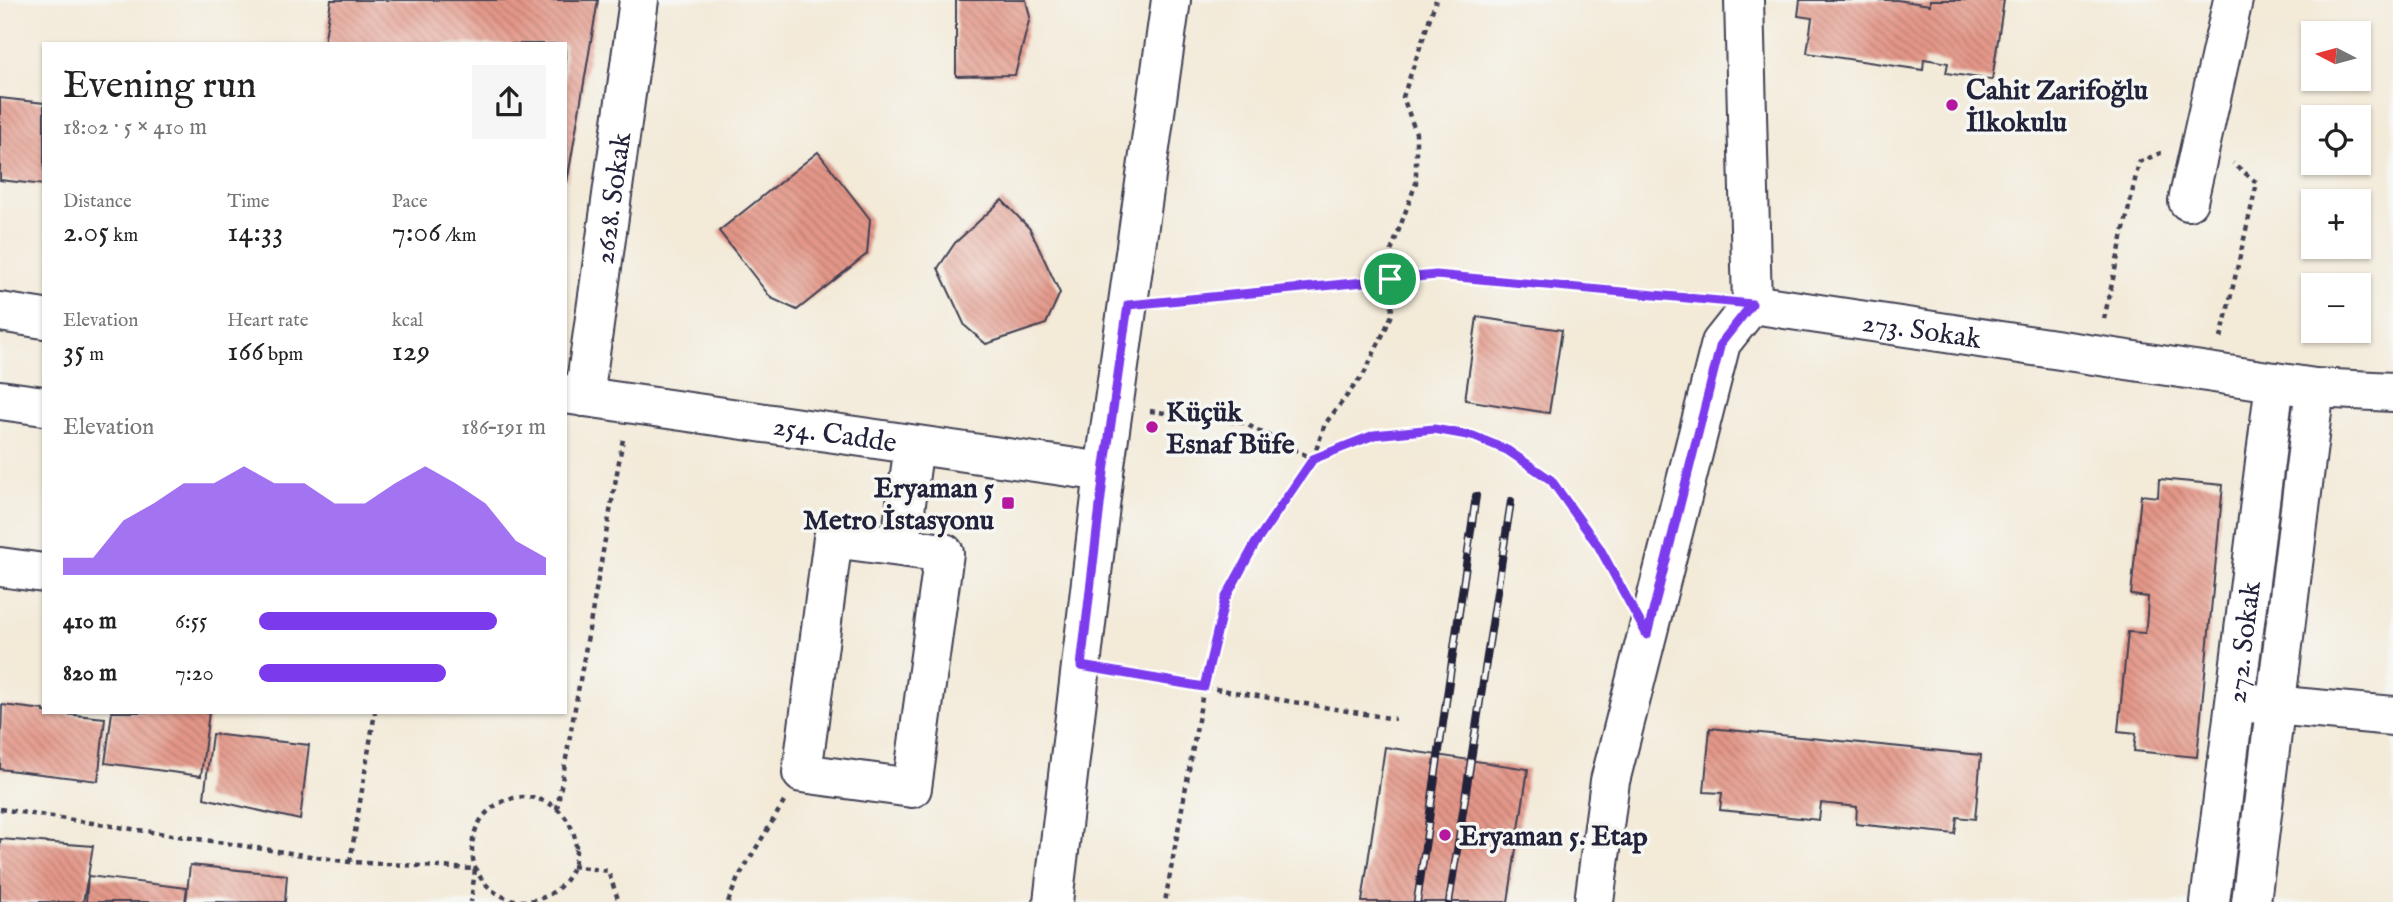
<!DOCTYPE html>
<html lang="en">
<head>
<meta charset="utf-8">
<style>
  :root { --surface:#fff; --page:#f6f6f6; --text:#222; --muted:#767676; --accent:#7c3aed }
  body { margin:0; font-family:"IM FELL English",serif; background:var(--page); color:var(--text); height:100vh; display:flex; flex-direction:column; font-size:26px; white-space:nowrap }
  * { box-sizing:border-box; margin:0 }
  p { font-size:23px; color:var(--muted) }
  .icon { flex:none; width:38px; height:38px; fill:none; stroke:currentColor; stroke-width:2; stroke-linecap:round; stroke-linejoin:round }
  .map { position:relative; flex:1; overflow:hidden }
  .panel { position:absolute; left:42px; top:42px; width:525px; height:672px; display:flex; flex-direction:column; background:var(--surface); border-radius:0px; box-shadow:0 2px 5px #0004 }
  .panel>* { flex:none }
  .needle { width:46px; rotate:276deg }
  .fabs { position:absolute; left:2301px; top:21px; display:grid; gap:14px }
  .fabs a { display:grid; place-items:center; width:70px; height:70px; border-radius:0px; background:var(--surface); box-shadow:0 2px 5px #0004; font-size:35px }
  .pin { position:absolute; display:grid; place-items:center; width:60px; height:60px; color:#fff; margin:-30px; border:4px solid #fff; border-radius:50%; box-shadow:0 2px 7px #0007 }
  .round { display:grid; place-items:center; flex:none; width:74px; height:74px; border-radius:0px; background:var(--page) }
  .summary { display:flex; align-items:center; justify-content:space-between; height:119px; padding:0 21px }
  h1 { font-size:38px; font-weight:600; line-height:52px }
  .stats { display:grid; grid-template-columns:repeat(3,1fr); gap:10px; height:119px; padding:7px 21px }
  .stats div { display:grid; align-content:center }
  .stats b { font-size:30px; font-weight:600 }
  .stats small { font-size:19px; font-weight:400 }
  .stats p { font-size:19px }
  .chart { height:196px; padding:14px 21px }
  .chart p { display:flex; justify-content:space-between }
  .chart svg { width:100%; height:126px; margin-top:7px; fill:var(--accent); opacity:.7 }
  ul { padding:0 21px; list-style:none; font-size:23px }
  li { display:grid; grid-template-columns:112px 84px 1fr; align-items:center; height:52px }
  li i { height:18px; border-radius:9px; background:var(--accent) }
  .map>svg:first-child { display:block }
  .building { fill:url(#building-back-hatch) }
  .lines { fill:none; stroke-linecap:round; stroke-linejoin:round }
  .minor-casing { stroke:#414053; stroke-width:42 }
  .path { stroke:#414053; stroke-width:4.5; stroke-dasharray:5 5; stroke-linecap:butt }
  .minor { stroke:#fff; stroke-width:38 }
  .rail-casing { stroke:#22223b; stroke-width:8 }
  .rail { stroke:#f6f6f2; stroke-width:5; stroke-dasharray:16; stroke-linecap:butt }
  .route-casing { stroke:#fff; stroke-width:14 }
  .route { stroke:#7c3aed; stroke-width:9 }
  .poi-dot { fill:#b5179e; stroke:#f6f6f2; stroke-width:2.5 }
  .labels { text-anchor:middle; stroke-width:7; stroke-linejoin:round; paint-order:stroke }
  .poi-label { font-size:28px; font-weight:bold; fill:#22223b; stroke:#f6f6f2; text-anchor:start }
  .street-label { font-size:28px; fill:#22223b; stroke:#f6f6f2 }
</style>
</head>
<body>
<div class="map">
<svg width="2393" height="902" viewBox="0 0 2393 902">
  <defs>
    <pattern id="building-back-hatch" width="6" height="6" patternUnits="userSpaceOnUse" patternTransform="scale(1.75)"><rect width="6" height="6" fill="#e49788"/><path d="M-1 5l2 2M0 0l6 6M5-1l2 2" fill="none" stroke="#b87b70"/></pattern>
  </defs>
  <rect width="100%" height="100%" fill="#f6f6f2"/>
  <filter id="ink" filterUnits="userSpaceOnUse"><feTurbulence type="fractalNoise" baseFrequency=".0143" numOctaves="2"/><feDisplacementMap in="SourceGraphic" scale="14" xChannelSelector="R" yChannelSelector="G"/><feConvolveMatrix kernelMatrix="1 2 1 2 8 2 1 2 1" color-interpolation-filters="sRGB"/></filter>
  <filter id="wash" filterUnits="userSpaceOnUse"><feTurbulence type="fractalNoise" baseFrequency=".00686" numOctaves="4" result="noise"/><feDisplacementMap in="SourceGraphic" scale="28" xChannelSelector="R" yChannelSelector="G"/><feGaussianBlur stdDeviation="1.57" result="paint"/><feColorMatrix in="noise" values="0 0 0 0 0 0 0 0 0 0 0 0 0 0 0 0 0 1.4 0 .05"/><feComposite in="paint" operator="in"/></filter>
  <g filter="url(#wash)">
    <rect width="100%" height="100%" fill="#f3ead8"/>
    <g id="blocks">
      <g class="building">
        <path d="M331,0H598L567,183L565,44H324Z"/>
        <path d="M956,0H1026L1030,17L1015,75L956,76Z"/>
        <path d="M1800,0H1897L1930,5V0H2004L1992,80L1946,73L1948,63L1924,59L1923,70L1807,53L1812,18L1798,16Z"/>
        <path d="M0,98L44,103V185L0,180Z"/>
        <path d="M818,152L870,219L867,254L797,310L771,298L719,231Z"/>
        <path d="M1002,200L1030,229L1060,293L1046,324L986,344L965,326L938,268L955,243Z"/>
        <path d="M1477,317L1562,330L1549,413L1465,400Z"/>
        <path d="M2159,479L2223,485L2197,757L2134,751L2136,733L2118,731L2128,632L2145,633L2147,615L2148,597L2131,595L2141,495L2158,497Z"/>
        <path d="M2,705L44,710V712L105,718L98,781L0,769Z"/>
        <path d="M112,712H209L201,776L105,763Z"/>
        <path d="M1710,728L1981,755L1975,819L1957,817L1955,834L1856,824L1857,807L1821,803L1819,820L1720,810L1722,793L1704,792Z"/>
        <path d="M212,734L309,745L300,820L204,798Z"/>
        <path d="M1385,747L1528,769L1508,902H1362Z"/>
        <path d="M0,839L93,846L88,876L187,888L185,902H86L88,876L83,902H0Z"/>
        <path d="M190,865L287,875L285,902H186Z"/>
      </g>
    </g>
  </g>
  <g filter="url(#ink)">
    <use href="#blocks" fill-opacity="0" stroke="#414053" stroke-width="2"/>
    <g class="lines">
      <g class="minor-casing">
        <g id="minor">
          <path id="s1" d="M1744,0L1752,304L2315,388L2393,392"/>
          <path d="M2188,201L2233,0"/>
          <path d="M0,312L44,319"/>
          <path id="s2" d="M565,394L1104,472"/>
          <path id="s3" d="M584,397L639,0"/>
          <path d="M0,400L44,406"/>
          <path d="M900,547L944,553L912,788L802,773L833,538L900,547L914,445"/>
          <path d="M0,567L44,573"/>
          <path d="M2251,703L2393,716"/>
          <path d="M1053,902L1104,472L1171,0"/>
          <path d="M1594,902L1610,781L1721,343L1752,304"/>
          <path id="s4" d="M2210,902L2275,382"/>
          <path d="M2251,902L2315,388"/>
        </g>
      </g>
      <g class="path">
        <path d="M1163,301L1436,275L1709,300"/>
        <path d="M2104,319L2139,162L2163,152"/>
        <path d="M2221,338L2257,183L2233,163"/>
        <path d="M1150,411L1244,423L1313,459L1255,544L1225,599L1204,687L1395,719"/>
        <path d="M1313,458L1374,435L1434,429L1473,436L1507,450L1551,480L1599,547L1621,587"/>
        <path d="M1313,459L1325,424L1365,372L1392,315L1389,257L1416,183V133L1403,97L1436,0"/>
        <path d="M1116,672L1204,687L1165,902"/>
        <circle cx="524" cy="849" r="52"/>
        <path d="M0,809L350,862L475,869L471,902"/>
        <path d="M557,809L623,439"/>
        <path d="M350,862L375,712"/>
        <path d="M572,866L608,871L619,902"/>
        <path d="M728,902L738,878L784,802"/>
      </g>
      <use href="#minor" class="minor"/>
      <g class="rail-casing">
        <g id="rail">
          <path d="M1417,902L1476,496"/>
          <path d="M1449,902L1511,501"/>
        </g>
      </g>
      <use href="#rail" class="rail"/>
    </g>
  </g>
  <g class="lines" filter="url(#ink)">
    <g class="route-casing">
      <path id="route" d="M1436,275L1752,304L1721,343L1647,635L1599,547L1551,480L1507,450L1473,436L1434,429L1374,435L1313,459L1255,544L1225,599L1204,687L1081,666L1104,472L1128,305Z"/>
    </g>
    <use href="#route" class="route"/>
  </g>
  <g class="poi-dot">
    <circle cx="1952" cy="105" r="7"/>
    <circle cx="1152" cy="427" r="7"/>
    <rect x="1001" y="496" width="14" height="14" rx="3.5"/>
    <circle cx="1445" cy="835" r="7"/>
  </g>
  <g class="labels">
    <g class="poi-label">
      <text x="1966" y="99">Cahit Zarifoğlu<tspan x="1966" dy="32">İlkokulu</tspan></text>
      <text x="1166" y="421">Küçük<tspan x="1166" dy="32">Esnaf Büfe</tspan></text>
      <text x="994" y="497" text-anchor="end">Eryaman 5<tspan x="994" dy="32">Metro İstasyonu</tspan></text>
      <text x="1459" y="845">Eryaman 5. Etap</text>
    </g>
    <g class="street-label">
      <text dy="10" stroke="none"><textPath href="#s3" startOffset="201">2628. Sokak</textPath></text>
      <text dy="10" stroke="none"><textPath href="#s1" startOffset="476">273. Sokak</textPath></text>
      <text dy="10" stroke="none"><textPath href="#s2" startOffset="273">254. Cadde</textPath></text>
      <text dy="10" stroke="none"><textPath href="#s4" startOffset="262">272. Sokak</textPath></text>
    </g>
  </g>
</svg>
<div class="fabs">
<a><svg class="needle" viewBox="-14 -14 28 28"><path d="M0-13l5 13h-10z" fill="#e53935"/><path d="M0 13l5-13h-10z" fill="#767676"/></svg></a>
<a><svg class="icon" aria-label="locate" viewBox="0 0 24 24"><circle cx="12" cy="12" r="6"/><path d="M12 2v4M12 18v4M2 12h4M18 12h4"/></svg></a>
<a>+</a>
<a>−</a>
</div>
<div class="pin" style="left:1390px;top:279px;background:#1e9e55"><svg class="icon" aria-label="arrive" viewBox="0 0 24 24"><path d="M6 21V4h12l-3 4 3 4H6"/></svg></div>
<section class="panel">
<div class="summary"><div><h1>Evening run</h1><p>18:02 · 5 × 410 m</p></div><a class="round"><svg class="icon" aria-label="share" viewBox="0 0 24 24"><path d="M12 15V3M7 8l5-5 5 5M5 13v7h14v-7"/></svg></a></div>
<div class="stats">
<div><p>Distance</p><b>2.05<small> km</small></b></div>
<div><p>Time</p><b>14:33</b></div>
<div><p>Pace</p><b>7:06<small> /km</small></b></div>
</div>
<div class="stats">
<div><p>Elevation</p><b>35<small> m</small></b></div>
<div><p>Heart rate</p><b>166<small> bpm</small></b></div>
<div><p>kcal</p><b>129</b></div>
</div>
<div class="chart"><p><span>Elevation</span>186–191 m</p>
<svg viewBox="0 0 160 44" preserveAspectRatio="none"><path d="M0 44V38L10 38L20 25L30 19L40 12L50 12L60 6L70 12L80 12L90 19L100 19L110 12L120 6L130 12L140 19L150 32L160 38V44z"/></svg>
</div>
<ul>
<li><b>410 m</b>6:55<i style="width:83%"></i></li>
<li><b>820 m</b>7:20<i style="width:65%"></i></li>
</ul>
</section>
</div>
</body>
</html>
